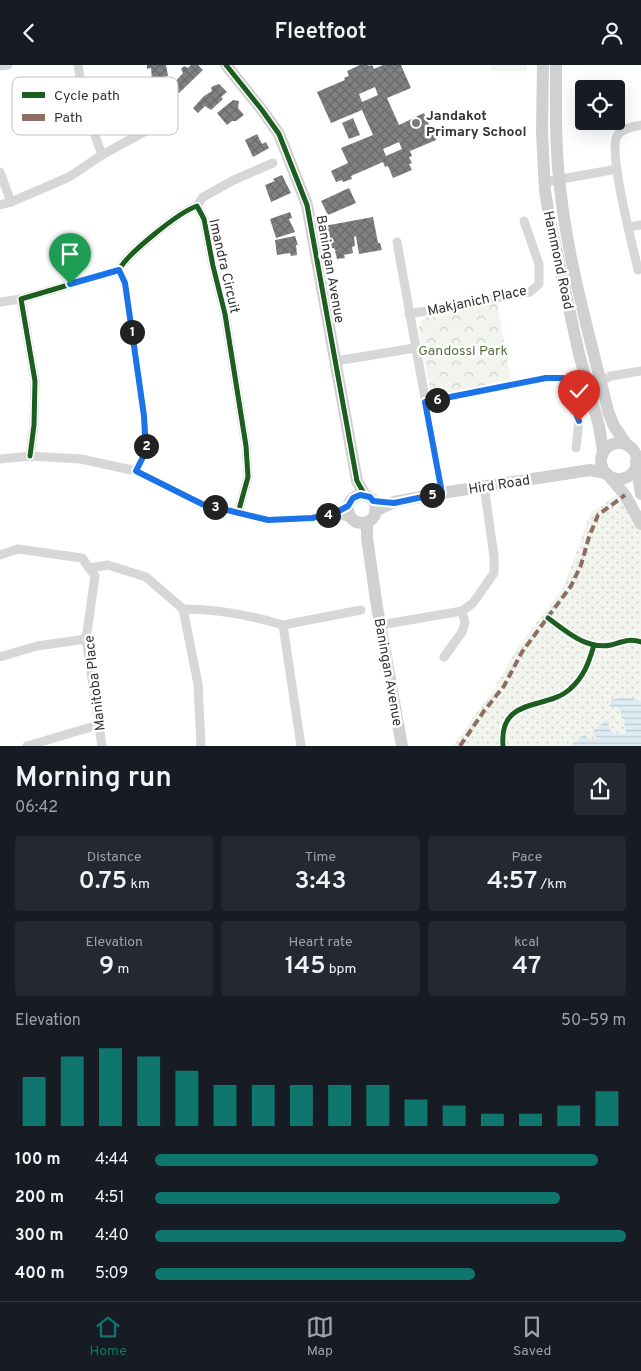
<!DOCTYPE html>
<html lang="en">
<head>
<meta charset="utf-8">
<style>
  :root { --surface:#171b24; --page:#242831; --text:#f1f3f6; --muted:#9ea1a6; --line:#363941; --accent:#0f766e }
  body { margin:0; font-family:Overpass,sans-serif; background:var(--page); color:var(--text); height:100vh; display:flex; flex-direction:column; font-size:19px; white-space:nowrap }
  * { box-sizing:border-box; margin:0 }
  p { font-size:16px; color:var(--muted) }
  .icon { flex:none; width:28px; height:28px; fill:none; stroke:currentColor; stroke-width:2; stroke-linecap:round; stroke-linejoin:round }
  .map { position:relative; height:681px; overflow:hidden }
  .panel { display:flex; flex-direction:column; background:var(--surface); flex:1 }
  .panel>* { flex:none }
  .buttons { position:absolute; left:575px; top:15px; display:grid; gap:10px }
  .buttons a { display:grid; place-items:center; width:50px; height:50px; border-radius:5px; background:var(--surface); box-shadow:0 5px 20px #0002; font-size:25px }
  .pin { position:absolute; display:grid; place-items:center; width:42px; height:42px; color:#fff; margin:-51px -21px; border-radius:50% 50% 50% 0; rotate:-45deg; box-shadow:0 0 5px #0007 }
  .pin .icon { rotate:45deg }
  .km { position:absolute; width:25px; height:25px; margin:-12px; border-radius:50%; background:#222; color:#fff; font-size:14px; line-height:25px; text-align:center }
  .round { display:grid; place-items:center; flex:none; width:52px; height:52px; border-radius:5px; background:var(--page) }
  .overview { display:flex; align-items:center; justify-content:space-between; height:85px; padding:0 15px }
  h1 { font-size:28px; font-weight:600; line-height:38px }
  .figures { display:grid; grid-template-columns:repeat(3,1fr); gap:8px; height:85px; padding:5px 15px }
  .figures div { display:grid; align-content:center; border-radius:5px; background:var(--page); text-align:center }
  .figures b { font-size:25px; font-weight:600 }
  .figures small { font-size:14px; font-weight:400 }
  .figures p { font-size:14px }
  .chart { height:140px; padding:10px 15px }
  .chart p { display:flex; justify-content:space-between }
  .chart svg { width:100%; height:90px; margin-top:5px; stroke:var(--accent); stroke-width:6 }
  ul { padding:0 15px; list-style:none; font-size:16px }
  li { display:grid; grid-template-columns:80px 60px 1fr; align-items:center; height:38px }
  li i { height:12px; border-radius:6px; background:var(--accent) }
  header { display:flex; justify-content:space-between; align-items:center; height:65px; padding:0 15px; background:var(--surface); font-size:22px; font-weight:600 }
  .tabs { display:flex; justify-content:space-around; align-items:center; height:70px; border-top:1px solid var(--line); background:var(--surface); font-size:14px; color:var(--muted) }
  .tabs a { display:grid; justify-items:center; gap:2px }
  .tabs .on { color:var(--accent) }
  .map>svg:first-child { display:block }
  .grass { fill:url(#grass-dots) }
  .park { fill:url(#park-crowns) }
  .garden { fill:#f1f5ed }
  .water { fill:url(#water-rules) }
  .building { fill:url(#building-cross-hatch); fill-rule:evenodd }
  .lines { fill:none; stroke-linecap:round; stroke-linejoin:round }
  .street { stroke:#d7d7d7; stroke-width:9 }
  .secondary { stroke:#d0d0d0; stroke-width:12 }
  .quiet { stroke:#8d6e63; stroke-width:4; stroke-dasharray:8 4; stroke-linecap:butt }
  .cycleway-casing { stroke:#fff; stroke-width:8 }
  .cycleway { stroke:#1b5e20; stroke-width:5 }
  .route-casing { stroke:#fff; stroke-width:10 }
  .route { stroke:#1a73e8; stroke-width:6 }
  .poi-dot { fill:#7a7a7a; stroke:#fff; stroke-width:2 }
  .labels { text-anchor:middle; stroke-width:5; stroke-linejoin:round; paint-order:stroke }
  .poi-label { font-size:14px; font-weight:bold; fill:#333; stroke:#fff; text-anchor:start }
  .street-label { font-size:14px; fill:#333; stroke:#fff }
  .park-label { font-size:14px; fill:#56703f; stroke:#fff }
  .key { fill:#fff; stroke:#c2c2c2; stroke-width:1 }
  .key-label { font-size:14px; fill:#333 }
</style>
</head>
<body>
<header><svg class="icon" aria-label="back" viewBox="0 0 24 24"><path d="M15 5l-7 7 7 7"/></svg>Fleetfoot<svg class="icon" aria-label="person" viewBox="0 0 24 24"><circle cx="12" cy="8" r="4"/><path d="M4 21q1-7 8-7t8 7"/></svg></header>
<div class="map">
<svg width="641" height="681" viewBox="0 0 641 681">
  <defs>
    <pattern id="grass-dots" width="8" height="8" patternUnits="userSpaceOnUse" patternTransform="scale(1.25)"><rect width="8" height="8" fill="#f1f5ed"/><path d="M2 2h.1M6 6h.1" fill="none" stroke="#cfd2cc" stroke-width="1.8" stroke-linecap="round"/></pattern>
    <pattern id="park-crowns" width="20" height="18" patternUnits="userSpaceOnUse" patternTransform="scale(1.25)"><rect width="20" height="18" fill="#f1f5ed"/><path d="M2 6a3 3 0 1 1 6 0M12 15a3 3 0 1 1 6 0" fill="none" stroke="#cfd2cc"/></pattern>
    <pattern id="water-rules" width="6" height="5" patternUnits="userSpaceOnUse" patternTransform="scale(1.25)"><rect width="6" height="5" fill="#ddebf3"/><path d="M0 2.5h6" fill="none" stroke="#becad1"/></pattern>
    <pattern id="building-cross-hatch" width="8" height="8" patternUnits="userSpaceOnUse" patternTransform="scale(1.25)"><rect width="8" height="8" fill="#818181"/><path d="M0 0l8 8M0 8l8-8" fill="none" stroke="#6a6a6a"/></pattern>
  </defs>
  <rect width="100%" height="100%" fill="#fff"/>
  <path class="grass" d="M622,427L641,459V681H453L495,622L517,583L563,523L591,447Z"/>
  <path class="park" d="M497,238L511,317L440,330L434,327L430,323L418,265L422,254L428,251Z"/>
  <rect class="garden" x="491" y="0" width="36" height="6"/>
  <path class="water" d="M625,632L641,636V681H570L580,672L585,670L590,674H602L594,671L593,666L607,655L611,666L614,669H626L624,655L621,651V646L619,643L610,641L611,635Z"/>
  <g class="building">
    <path d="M147,0H166L168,11L152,14L151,3L147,4Z"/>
    <path d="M191,0H198L203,5L179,28L172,20L183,8L181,4L184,1L188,3Z"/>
    <path d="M360,0H368L369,1L372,0L374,4L383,0H401L411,23L387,33L399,60L424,48L436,75L410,86L412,91L409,92L412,98L409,99L412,105L393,113L388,101L385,102L383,97L351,111L352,114L343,117L342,115L336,117L331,106L348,98L341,83L373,70L362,45L331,58L317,27L345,15L344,13L349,11L347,6ZM375,22L378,30L362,37L359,29ZM399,77L402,84L386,91L383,84Z"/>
    <path d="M219,19L227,27L221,32L223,34L211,45L205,41L198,48L193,43L204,31L212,26L211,23L213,21Z"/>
    <path d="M233,35L239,36L238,43L244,50L236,56H232L227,60L217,48Z"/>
    <path d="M353,53L360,70L349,74L342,58Z"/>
    <path d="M257,69L262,79L266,77L269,83L253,92L245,75Z"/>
    <path d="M282,110L291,128L271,137L265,120L275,116L273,114Z"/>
    <path d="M349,123L356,138L328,150L321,136Z"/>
    <path d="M290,147L292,153L289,154L295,167L276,173L270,154Z"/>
    <path d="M373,152L378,178H380L382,185L359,189L356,171L354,172L355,181L352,182L353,188L344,190L345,193L337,194L335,186L337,185H335L334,183H331L330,177L335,176L327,177L324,161Z"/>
    <path d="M295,171L298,180H296L297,190L291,191L290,188L277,190L275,175Z"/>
  </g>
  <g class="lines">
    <g class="street">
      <path d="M0,1L8,0"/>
      <path d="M102,90L164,56"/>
      <path d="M0,107L11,137"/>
      <path d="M545,117L617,104"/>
      <path d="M0,140L11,137L69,112L102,90L85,43L78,0"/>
      <path d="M197,141L203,132L234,115L273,98"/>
      <path d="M629,162L641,160"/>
      <path d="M397,177L442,428"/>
      <path d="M119,205L125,218L144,351L146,386L136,406"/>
      <path d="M638,205C633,181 608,89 617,71C621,63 633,62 641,60"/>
      <path d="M0,237L21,234"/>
      <path d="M409,249L530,227L539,219V199L524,156"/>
      <path d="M336,296L415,283"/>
      <path d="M601,316L611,311L641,306"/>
      <path d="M425,337L547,313H563L579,356L576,383"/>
      <path d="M30,391L34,360L35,316L21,234L119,205C127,189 179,147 197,141L204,154L213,201L225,249L246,381L248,412L238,448"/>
      <path d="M0,394L30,391L81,394L136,406L202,439L268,455L312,453L335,448L348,441"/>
      <path d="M335,448L350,453"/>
      <path d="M0,490L18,484L82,493L95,511L86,574L102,681"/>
      <path d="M89,503L108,500L146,512L183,544"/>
      <path d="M283,560L361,545"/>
      <path d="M380,560L462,546L473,538L494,508V491L484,421"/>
      <path d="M0,592L37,581L86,574"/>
      <path d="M444,592L462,567L465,558L462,546"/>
      <path d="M27,681L98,660"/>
      <path d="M201,681L198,619L183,544C218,544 250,550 283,560L301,681"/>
    </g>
    <g class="secondary">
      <path d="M226,0L262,45L279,69L307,140L357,416L365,430"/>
      <path d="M543,0L542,67L545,126L550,156L579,289L599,361L603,386"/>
      <path d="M556,0C556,41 555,82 560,122C568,198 590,272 608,346L614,361L627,380"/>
      <circle cx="619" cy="396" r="18"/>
      <path d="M636,397L641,429"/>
      <path d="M609,411L625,430L641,459"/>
      <circle cx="362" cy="444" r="14"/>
      <path d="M375,446L394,437L442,428L590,405L606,408"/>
      <path d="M367,457V473L377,542L402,681"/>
    </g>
    <path class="quiet" d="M460,681L484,646L504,621L522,587L571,521L581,500L589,472L598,450L625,430"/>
    <g class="cycleway-casing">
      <g id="cycleway">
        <path d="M226,0L262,45L279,69L307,140L357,416L365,430"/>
        <path d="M30,391L34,360L35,316L21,234L119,205C127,189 179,147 197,141L204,154L213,201L225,249L246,381L248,412L238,448"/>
        <path d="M548,553C566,566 586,585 611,580C622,577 630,573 641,577"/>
        <path d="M503,681C499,630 546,646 570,624C584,612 589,597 594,580"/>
      </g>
    </g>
    <use href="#cycleway" class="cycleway"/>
  </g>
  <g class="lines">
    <g class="route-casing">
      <path id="route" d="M70,219L119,205L125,218L144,351L146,386L136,406L202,439L268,455L312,453L335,448L348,441L353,433L360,430L370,432L373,436L394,438L442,428L425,337L546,313H563L579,356"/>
    </g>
    <use href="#route" class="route"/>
  </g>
  <circle class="poi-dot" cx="416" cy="58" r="5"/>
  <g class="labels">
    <g class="poi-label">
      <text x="426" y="55">Jandakot<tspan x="426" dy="16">Primary School</tspan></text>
    </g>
    <g class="street-label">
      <text transform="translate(559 195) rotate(78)" y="5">Hammond Road</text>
      <text transform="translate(225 201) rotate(77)" y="5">Imandra Circuit</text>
      <text transform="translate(331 204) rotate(80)" y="5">Baningan Avenue</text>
      <text transform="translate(477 235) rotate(-12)" y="5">Makjanich Place</text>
      <text transform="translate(499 419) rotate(-9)" y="5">Hird Road</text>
      <text transform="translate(389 607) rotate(80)" y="5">Baningan Avenue</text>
      <text transform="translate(94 618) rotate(-97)" y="5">Manitoba Place</text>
    </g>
    <g class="park-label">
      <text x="463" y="290">Gandossi Park</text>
    </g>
  </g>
  <rect x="12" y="12" width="166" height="58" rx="8" class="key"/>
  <rect x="22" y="27" width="23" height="6" fill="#1b5e20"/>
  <rect x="22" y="49" width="23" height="7" fill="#8d6e63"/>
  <g class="key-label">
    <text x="54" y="35">Cycle path</text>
    <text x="54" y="57">Path</text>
  </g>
</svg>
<div class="buttons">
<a><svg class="icon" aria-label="locate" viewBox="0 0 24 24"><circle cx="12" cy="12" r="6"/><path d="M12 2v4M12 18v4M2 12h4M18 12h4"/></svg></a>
</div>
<div class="pin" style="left:70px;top:219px;background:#1e9e55"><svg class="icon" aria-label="arrive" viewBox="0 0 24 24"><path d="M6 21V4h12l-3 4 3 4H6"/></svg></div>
<div class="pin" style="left:579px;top:356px;background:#d93025"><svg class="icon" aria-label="check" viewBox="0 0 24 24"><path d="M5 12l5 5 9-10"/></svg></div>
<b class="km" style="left:132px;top:267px">1</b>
<b class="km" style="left:146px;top:381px">2</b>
<b class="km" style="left:215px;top:442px">3</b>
<b class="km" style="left:328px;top:450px">4</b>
<b class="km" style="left:432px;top:430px">5</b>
<b class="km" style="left:437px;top:335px">6</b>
</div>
<section class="panel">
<div class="overview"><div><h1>Morning run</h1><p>06:42</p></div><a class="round"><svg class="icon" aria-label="share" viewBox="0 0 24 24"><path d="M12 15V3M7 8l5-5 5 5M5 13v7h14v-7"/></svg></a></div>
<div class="figures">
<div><p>Distance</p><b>0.75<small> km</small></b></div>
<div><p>Time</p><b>3:43</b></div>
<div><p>Pace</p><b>4:57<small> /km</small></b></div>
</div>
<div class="figures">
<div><p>Elevation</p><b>9<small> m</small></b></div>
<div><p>Heart rate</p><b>145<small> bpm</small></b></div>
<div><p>kcal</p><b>47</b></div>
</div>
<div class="chart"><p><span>Elevation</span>50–59 m</p>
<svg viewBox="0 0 160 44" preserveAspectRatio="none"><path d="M5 44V20M15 44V10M25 44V6M35 44V10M45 44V17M55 44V24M65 44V24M75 44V24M85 44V24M95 44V24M105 44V31M115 44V34M125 44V38M135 44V38M145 44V34M155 44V27"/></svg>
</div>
<ul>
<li><b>100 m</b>4:44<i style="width:94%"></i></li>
<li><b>200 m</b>4:51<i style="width:86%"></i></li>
<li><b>300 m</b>4:40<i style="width:100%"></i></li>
<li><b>400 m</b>5:09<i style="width:68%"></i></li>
</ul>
</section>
<nav class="tabs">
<a class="on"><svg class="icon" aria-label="home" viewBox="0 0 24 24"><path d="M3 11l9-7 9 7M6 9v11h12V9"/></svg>Home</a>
<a><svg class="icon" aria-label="map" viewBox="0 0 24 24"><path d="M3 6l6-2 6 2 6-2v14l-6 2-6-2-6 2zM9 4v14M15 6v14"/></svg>Map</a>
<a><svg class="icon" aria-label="saved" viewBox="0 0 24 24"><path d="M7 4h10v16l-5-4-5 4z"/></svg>Saved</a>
</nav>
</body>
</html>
